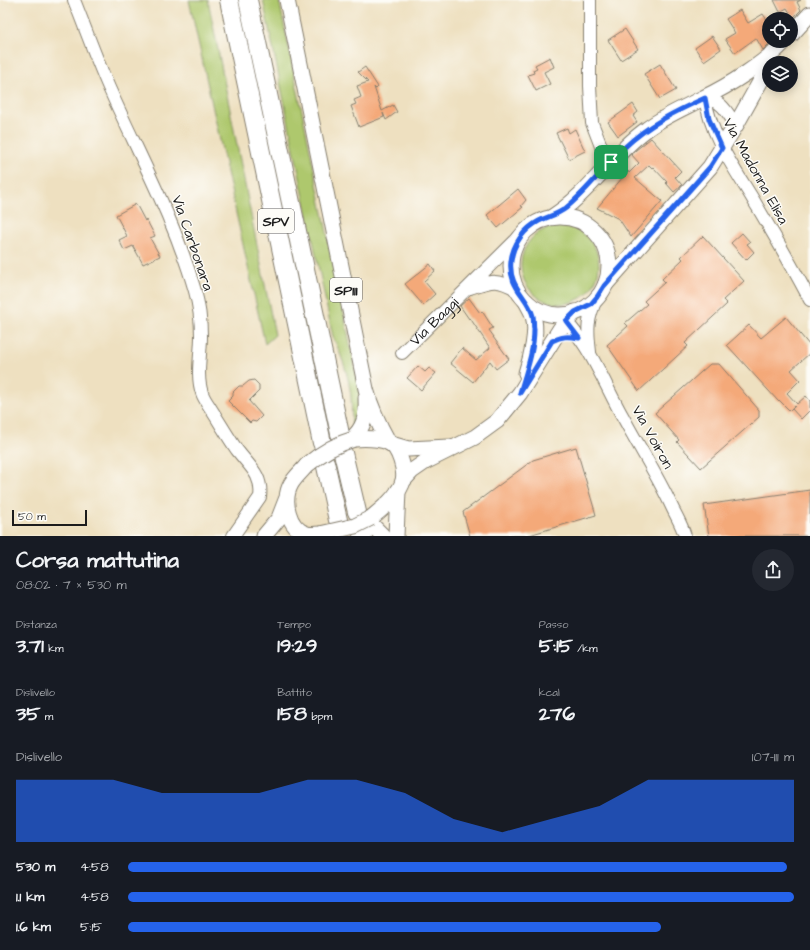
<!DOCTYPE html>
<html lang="it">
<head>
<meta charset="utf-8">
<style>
  :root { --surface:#171b24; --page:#242831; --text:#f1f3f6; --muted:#9ea1a6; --accent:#2563eb }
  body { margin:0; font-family:"Architects Daughter",sans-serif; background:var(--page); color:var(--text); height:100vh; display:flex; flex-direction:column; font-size:15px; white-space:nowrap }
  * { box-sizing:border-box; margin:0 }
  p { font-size:13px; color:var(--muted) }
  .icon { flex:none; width:22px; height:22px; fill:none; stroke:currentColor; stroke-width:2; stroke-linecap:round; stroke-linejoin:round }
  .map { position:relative; height:536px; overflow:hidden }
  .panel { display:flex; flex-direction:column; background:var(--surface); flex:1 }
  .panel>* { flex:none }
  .controls { position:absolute; left:762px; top:12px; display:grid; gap:8px }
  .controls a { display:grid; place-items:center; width:36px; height:36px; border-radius:50%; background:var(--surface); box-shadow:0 2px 10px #0003; font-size:20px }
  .scale { position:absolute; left:12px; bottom:10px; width:75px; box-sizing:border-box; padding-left:4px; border:2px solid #1c1c1c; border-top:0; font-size:11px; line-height:14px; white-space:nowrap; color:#1c1c1c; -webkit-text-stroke:3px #fdfcf7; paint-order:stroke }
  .pin { position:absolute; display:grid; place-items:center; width:34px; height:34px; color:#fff; margin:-17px; border-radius:8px; box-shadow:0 2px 6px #0006 }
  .round { display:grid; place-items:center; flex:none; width:42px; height:42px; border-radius:21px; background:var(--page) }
  .headline { display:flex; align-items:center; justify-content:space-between; height:68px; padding:0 16px }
  h1 { font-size:22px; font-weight:800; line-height:30px }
  .figures { display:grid; grid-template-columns:repeat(3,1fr); gap:6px; height:68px; padding:4px 16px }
  .figures div { display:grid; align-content:center }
  .figures b { font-size:20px; font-weight:800 }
  .figures small { font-size:11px; font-weight:400 }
  .figures p { font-size:11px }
  .chart { height:112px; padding:8px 16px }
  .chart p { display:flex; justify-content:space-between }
  .chart svg { width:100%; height:72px; margin-top:4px; fill:var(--accent); opacity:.7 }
  ul { padding:0 16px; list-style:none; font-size:13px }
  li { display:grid; grid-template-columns:64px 48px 1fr; align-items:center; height:30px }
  li i { height:10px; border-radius:5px; background:var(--accent) }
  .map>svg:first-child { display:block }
  .green { fill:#aec86d; stroke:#657244 }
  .building { fill:#f4a979 }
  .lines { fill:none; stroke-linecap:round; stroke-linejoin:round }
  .minor-casing { stroke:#857e6e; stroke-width:14 }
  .major-casing { stroke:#857e6e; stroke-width:17 }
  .highway-casing { stroke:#857e6e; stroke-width:20 }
  .minor { stroke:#fff; stroke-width:12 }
  .major { stroke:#fff; stroke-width:15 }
  .highway { stroke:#fff; stroke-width:18 }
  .major-bridge-casing { stroke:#857e6e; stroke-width:17; stroke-linecap:butt }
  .major-bridge { stroke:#fff; stroke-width:15 }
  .route-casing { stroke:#fff; stroke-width:8 }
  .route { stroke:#2563eb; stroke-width:5 }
  .labels { text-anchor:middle; stroke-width:3; stroke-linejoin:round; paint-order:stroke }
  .shield { fill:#fdfcf7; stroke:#605f5e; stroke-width:1 }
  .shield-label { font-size:14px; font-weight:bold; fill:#1c1c1c }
  .street-label { font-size:15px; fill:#1c1c1c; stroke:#fdfcf7 }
</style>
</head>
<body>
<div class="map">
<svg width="810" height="536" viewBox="0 0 810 536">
  <rect width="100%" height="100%" fill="#fdfcf7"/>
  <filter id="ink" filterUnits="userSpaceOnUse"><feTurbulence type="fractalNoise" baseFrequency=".025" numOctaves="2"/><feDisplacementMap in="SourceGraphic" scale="8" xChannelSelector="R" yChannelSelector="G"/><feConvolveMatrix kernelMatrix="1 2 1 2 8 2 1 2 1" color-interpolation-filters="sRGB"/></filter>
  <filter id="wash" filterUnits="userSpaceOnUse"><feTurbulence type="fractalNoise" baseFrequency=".012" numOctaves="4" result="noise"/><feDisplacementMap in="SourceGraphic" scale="16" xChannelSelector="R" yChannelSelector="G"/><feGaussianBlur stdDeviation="0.9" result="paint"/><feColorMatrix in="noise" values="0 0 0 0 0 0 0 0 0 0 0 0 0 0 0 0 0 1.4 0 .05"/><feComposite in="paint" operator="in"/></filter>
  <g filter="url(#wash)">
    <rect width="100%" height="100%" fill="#eee0c0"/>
    <g class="green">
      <path d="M189,0H208L275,335L265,344Z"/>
      <path d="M263,0H279L360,392L359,422L352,431C351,420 352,409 351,397C349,377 342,356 333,337Z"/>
      <circle cx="560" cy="265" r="39"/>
    </g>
    <g id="blocks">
      <g class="building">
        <path d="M774,0H801L797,2L801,10L793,18L787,8L780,12Z"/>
        <path d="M740,10L748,23L763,14L769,23V44L763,50L756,38L735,53L725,39L735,33L726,19Z"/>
        <path d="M625,29L638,49L621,60L608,40Z"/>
        <path d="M712,36L721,49L704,61L695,48Z"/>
        <path d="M550,57L554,67L544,72L550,84L536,91L528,75L534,73L533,70L537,68L535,65Z"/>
        <path d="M660,64L676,90L660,99L644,74Z"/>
        <path d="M365,67L378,87L376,89L374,87L382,111L393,105L397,112L386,120L383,113L384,117L359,127L351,106L356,104L354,100L361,97L357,86L368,82L358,72Z"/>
        <path d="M633,104L638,112L633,116L637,122L618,136L608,122Z"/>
        <path d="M567,128L569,133L575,129L585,151L569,159L556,133Z"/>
        <path d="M651,138L681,171L675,177L682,185L674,192L666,183L667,182L653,167L652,168L649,165L635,178L662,201L631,237L619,219L597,208L628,171L629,173L639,163L631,154Z"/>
        <path d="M518,189L526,200L521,206L523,207L498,228L487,215Z"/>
        <path d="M136,204L145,221L146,219L155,236L150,238L160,256L143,264L133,246L124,250L119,240L127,236L116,215Z"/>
        <path d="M742,233L750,242L747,244L754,252L746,260L731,243Z"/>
        <path d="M703,236L744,281L723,300L727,304L685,343L688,346L639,391L607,345L628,326L625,323L647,304L644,301L665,282L662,279L683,259L681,257Z"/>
        <path d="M430,264L435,271L424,281L435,294L423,305L405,284Z"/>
        <path d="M469,298L480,313L482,311L493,328L489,330L494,337H493L509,359L496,369L490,361L473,382L450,363L462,348L476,360L490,348L470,318L469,319L460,306Z"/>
        <path d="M786,317L810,346V353L791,370L800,380L787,393L797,404L806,396L810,401V410L801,419L792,409L795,406L790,411L779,400L778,401L727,345L749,325L761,338Z"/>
        <path d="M710,364H719L759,410V417L701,468L677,442L679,440L655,413Z"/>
        <path d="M418,366L425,372L429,368L436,373L421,390L407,378Z"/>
        <path d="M254,380L259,385V391L249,401L262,416L256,422L252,421L250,423L228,401L233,396V392L239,386H243L249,381Z"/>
        <path d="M576,447L596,515L526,536H470L463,512L533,460Z"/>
        <path d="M810,490V536H709L704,505Z"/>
      </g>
    </g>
  </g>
  <g filter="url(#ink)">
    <use href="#blocks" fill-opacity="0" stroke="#857e6e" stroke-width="1"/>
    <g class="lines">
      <g class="minor-casing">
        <g id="minor">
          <path d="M74,0C86,30 97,61 110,90C140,157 175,221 195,291C199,305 201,321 201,336C201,354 196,376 202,393C204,399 208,404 211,409C220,423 228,437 237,450C249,466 263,475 260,497L233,536"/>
          <path d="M590,0V86L592,123L604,154L611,162"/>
          <path d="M736,125C726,111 723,102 705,97C710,134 732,165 751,196C771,230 792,265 810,300"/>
          <path d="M470,288C491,281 497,278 517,290"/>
          <path d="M558,315C587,336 605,386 623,417C639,447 657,475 671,505C676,516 682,525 685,536"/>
          <path d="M590,352C587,328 587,320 597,297"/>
          <path id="s1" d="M402,353L521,235"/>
        </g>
      </g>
      <g class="major-casing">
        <g id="major">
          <path d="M287,0L366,389C371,409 379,425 389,443"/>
          <path d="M791,35L810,14"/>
          <path d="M552,217C589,194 612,154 647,129C664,116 684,108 703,98C730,85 765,63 785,41"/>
          <circle cx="560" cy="266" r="49"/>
          <path d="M605,285L710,167L736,125L769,66"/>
          <path d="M526,373C531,358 538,331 533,316C532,311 528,306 526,301"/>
          <path d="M354,439C366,438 377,438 388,442C399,447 407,472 402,484C396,498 383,508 371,518"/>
          <path d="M350,440C364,429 367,416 366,398"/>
          <path d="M391,444L408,449L449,447"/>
          <path d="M307,465C302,471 295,477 291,484C282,500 288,529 307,534C311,535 316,534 320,534"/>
          <path d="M403,481L412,471L425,462L475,437L497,421L520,393L560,329L575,312"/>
          <path d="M373,526L383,536"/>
          <path d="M264,536L279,518L286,500"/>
          <path d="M396,536L398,491"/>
        </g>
      </g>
      <g class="highway-casing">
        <g id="highway">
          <path d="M229,0L322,443"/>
          <path d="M248,0L340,434"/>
          <path d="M343,453L357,512"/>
          <path d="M325,462L338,520"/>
          <path d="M362,535L363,536"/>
        </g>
      </g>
      <use href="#minor" class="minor"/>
      <use href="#major" class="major"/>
      <use href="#highway" class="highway"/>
      <g class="major-bridge-casing">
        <g id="major-bridge">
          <path d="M307,465C321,453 336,444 354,439"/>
          <path d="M320,534L355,526L371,518"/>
        </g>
      </g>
      <use href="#major-bridge" class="major-bridge"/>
    </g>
  </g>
  <g class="lines" filter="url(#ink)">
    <g class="route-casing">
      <path id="route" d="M705,98L709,119L722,148L710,167L604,286L597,297L591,304L575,312L566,321L579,338C568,336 562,336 552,341L520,393C526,372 534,351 534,329C533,325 534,320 533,316C528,296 508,288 511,261C513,244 524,229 539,221C549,216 557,215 566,208C588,190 605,166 625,147C648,125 676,111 705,98Z"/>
    </g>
    <use href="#route" class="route"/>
  </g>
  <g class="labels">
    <g class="shield">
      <rect x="258" y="209" width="36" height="24" rx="3"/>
      <rect x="330" y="278" width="32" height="24" rx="3"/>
    </g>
    <g class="shield-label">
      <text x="276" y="226">SPV</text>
      <text x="346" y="295">SP111</text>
    </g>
    <g class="street-label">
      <text transform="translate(756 171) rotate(61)" y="5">Via Madonna Elisa</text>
      <text transform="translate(193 243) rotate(71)" y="5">Via Carbonara</text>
      <text dy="5" stroke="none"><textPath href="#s1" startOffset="45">Via Baggi</textPath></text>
      <text transform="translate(653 437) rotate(61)" y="5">Via Voiron</text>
    </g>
  </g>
</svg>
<div class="controls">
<a><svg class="icon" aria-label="locate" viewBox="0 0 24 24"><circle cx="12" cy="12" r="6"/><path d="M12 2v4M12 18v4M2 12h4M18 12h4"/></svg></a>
<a><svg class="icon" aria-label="layers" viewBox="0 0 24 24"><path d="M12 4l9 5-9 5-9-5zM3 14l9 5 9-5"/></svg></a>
</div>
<div class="scale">50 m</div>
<div class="pin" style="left:611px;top:162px;background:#1e9e55"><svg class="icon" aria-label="arrive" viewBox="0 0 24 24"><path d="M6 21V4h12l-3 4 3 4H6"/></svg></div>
</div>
<section class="panel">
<div class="headline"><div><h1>Corsa mattutina</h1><p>08:02 · 7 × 530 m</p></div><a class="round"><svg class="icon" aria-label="share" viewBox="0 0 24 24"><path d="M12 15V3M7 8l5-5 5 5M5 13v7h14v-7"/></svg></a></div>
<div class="figures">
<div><p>Distanza</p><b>3.71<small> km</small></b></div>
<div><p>Tempo</p><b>19:29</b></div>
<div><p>Passo</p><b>5:15<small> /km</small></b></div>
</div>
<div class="figures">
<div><p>Dislivello</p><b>35<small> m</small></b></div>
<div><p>Battito</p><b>158<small> bpm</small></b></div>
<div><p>kcal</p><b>276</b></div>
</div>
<div class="chart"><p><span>Dislivello</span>107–111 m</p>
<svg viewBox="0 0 160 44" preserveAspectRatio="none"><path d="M0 44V6L10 6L20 6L30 14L40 14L50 14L60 6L70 6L80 14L90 30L100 38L110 30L120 22L130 6L140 6L150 6L160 6V44z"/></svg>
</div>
<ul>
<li><b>530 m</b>4:58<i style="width:99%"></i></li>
<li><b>1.1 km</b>4:58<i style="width:100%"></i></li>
<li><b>1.6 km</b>5:15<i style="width:80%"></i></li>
</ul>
</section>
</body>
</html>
